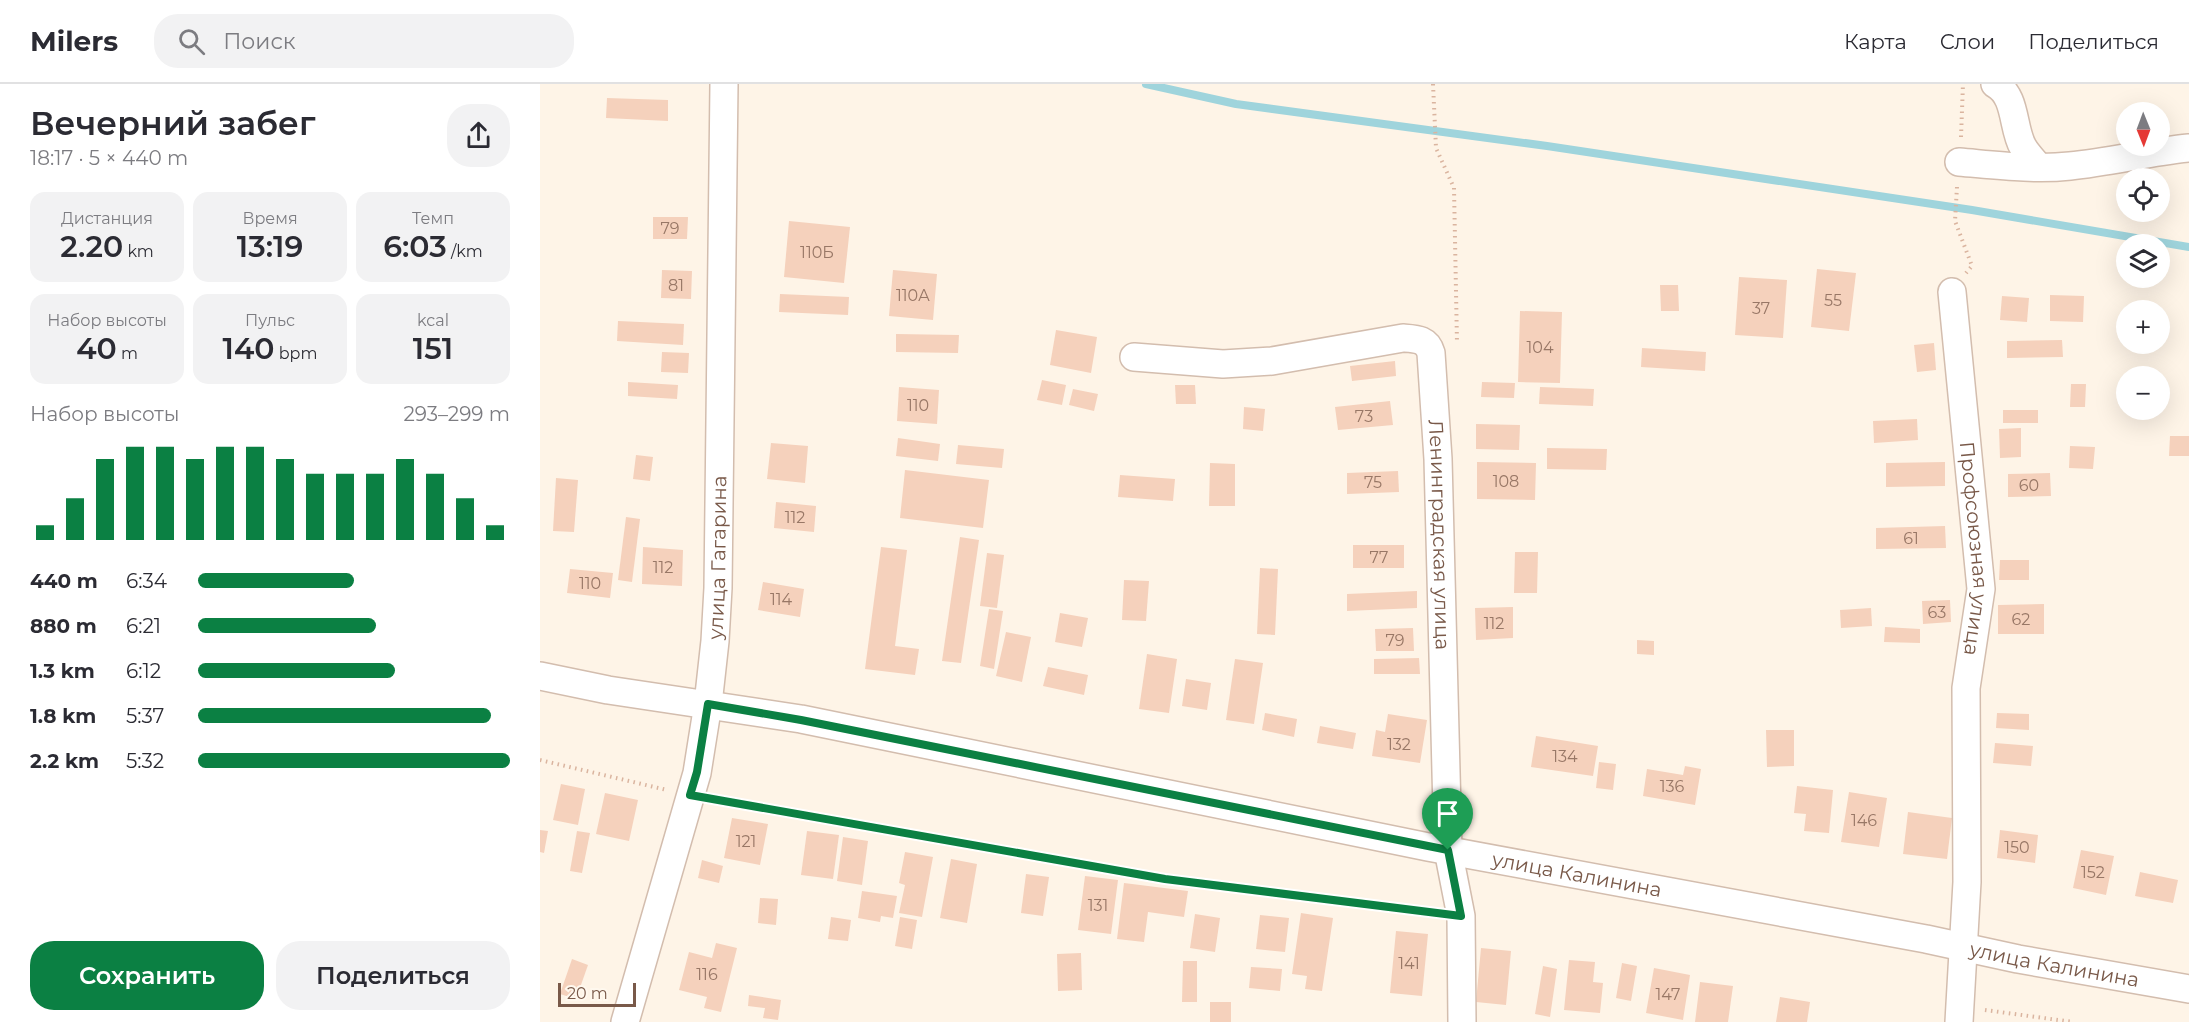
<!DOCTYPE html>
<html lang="ru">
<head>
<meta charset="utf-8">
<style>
  :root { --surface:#fff; --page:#f2f2f3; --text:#2b2b33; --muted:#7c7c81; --line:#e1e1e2; --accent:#0b8043 }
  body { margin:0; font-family:Montserrat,sans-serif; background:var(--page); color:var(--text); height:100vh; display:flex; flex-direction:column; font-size:22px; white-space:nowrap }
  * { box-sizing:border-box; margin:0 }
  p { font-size:20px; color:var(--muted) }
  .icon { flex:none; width:33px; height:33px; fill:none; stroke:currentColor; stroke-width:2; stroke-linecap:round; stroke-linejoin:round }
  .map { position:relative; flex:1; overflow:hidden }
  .sheet { display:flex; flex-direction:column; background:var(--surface); width:540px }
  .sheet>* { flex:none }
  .needle { width:39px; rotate:179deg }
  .buttons { position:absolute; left:1576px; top:18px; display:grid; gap:12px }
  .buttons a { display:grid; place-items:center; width:54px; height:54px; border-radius:50%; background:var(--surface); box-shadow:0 6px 24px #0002; font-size:30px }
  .scale { position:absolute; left:18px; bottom:15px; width:78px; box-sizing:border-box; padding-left:6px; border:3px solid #795949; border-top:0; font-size:16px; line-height:21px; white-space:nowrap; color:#795949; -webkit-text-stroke:4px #fff8ee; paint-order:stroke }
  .pin { position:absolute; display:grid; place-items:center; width:51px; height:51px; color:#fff; margin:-62px -26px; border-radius:50% 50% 50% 0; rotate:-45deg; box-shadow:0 0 6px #0007 }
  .pin .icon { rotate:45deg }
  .round { display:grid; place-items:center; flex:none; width:63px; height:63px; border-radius:24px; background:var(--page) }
  .head { display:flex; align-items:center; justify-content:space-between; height:102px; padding:0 30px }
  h1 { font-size:33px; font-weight:600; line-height:45px }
  .metrics { display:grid; grid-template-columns:repeat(3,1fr); gap:9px; height:102px; padding:6px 30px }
  .metrics div { display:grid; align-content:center; border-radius:15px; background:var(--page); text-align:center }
  .metrics b { font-size:30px; font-weight:600 }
  .metrics small { font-size:16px; font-weight:400 }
  .metrics p { font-size:16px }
  .chart { height:168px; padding:12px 30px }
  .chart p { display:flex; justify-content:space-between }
  .chart svg { width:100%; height:108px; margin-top:6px; stroke:var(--accent); stroke-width:6 }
  .button { display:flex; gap:12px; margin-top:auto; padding:12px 30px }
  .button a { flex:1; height:69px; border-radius:24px; background:var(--accent); color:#fff; font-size:24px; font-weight:600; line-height:69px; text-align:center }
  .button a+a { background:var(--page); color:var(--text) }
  ul { padding:0 30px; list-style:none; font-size:20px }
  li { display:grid; grid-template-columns:96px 72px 1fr; align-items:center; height:45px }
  li i { height:15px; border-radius:8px; background:var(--accent) }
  header { display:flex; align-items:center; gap:36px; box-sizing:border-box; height:84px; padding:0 30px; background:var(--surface); border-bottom:2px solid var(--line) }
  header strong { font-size:28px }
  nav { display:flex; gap:33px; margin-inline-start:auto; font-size:21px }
  .search { width:420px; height:54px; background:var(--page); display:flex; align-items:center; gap:15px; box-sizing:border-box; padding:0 21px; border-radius:24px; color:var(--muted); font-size:22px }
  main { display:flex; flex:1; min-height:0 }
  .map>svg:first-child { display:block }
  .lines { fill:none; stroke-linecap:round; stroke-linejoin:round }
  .stream { stroke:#9fd4dc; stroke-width:8 }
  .building { fill:#f5d1bc }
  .minor-casing { stroke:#d3bdae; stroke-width:30 }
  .path { stroke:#dab49f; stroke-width:4; stroke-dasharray:1.5 4.5; stroke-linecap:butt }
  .minor { stroke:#fff; stroke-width:27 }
  .route-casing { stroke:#fff; stroke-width:12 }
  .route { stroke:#0b8043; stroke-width:8 }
  .labels { text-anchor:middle; stroke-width:5; stroke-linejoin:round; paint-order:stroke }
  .number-label { font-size:16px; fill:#987766 }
  .street-label { font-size:20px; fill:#795949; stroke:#fff8ee }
</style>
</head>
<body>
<header>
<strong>Milers</strong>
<div class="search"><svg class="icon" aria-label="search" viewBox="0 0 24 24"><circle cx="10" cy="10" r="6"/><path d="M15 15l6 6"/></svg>Поиск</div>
<nav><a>Карта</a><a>Слои</a><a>Поделиться</a></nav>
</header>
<main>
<section class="sheet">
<div class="head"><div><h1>Вечерний забег</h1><p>18:17 · 5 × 440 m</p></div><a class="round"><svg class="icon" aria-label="share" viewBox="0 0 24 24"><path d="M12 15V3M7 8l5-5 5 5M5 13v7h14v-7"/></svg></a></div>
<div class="metrics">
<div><p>Дистанция</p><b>2.20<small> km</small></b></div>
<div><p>Время</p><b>13:19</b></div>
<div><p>Темп</p><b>6:03<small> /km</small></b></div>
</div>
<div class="metrics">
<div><p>Набор высоты</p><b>40<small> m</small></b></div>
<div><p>Пульс</p><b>140<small> bpm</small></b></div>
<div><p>kcal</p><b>151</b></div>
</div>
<div class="chart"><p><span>Набор высоты</span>293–299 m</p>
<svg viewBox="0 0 160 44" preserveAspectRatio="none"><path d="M5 44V38M15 44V27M25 44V11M35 44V6M45 44V6M55 44V11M65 44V6M75 44V6M85 44V11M95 44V17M105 44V17M115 44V17M125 44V11M135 44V17M145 44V27M155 44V38"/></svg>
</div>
<ul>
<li><b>440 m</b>6:34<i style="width:50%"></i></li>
<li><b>880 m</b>6:21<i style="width:57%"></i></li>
<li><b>1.3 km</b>6:12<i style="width:63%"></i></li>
<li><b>1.8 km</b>5:37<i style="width:94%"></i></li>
<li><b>2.2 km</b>5:32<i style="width:100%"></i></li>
</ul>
<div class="button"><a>Сохранить</a><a>Поделиться</a></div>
</section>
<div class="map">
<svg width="1649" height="938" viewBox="0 0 1649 938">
  <rect width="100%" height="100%" fill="#fef4e7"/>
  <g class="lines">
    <path class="stream" d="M606,0L696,20L1007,62L1432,126L1649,163"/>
  </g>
  <g class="building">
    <path d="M67,14L128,16V37L66,34Z"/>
    <path d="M113,133H148L147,155H113Z"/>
    <path d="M249,137L310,143L304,199L244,193Z"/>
    <path d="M1277,185L1316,189L1309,247L1271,243Z"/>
    <path d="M122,186L152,187L151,215L121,214Z"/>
    <path d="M353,186L397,190L393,236L349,232Z"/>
    <path d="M1199,193L1247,196L1243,254L1195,251Z"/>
    <path d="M1120,201H1138L1139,227H1121Z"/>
    <path d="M240,210L309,213L308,231L239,228Z"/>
    <path d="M1510,211L1544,212L1543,238L1510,237Z"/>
    <path d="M1462,212L1489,214L1487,238L1460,236Z"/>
    <path d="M980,227L1022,228L1020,299L978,298Z"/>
    <path d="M78,237L144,240L143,261L77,257Z"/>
    <path d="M516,246L557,253L551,289L510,281Z"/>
    <path d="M356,250L419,251L418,269L356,268Z"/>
    <path d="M1522,256L1523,273L1467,274V257Z"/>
    <path d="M1394,259L1396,286L1377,288L1374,261Z"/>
    <path d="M1102,264L1166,268L1165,287L1101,283Z"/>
    <path d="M122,268L149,269L148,289L121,288Z"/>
    <path d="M855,277L856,292L812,297L810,282Z"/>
    <path d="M502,296L526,301L522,321L497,316Z"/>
    <path d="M88,298L138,301L137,315L88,312Z"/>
    <path d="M942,298L975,299L974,314L941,313Z"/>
    <path d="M1531,300H1546L1545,323H1530Z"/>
    <path d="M635,301H655L656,320H636Z"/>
    <path d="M359,303L399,306L397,340L357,337Z"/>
    <path d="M1000,303L1054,305L1053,322L999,320Z"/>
    <path d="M533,305L558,310L554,327L529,321Z"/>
    <path d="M850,317L853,341L798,346L795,323Z"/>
    <path d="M704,323L725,325L723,347L703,345Z"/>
    <rect x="1463" y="326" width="35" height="13"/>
    <path d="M1377,335L1378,356L1334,359L1333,337Z"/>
    <path d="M936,340L980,341L979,366L936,365Z"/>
    <path d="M1481,344V373L1460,374L1459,345Z"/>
    <path d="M1630,352H1649V372H1629Z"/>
    <path d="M358,354L400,360L398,377L356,372Z"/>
    <path d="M231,359L268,362L265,399L227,395Z"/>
    <path d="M418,361L464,365L462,384L416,380Z"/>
    <path d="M1530,362L1555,363L1553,385L1529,384Z"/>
    <path d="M1007,364L1067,365L1066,386L1007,385Z"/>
    <path d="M96,371L113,373L110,397L93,395Z"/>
    <path d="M937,378L996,379L995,416L937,415Z"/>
    <path d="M1405,378V402L1346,403V379Z"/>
    <path d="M670,379L695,380V422H669Z"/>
    <path d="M365,386L449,396L443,444L360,434Z"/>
    <path d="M858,387L859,408L807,410V389Z"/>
    <path d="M1510,389L1511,412L1468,413V390Z"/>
    <path d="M580,391L635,395L633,417L578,413Z"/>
    <path d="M16,394L38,396L34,448L13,447Z"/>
    <path d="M236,418L276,422L274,448L234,444Z"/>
    <path d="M86,433L100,435L92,498L78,496Z"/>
    <path d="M1405,442L1406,464L1336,465V444Z"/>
    <path d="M420,453L439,456L421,579L402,577Z"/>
    <rect x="813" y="461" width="51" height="23"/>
    <path d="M103,463L143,466L142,502L102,500Z"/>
    <path d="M341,463L367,466L355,562L379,565L375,591L325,585Z"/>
    <path d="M975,468H998L997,509H974Z"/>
    <path d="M447,469L464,471L457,524L440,522Z"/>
    <path d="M1460,476H1489V496H1459Z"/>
    <path d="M720,484L738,485L735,551L717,550Z"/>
    <path d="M30,485L73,489L70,514L27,509Z"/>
    <path d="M584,496L609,497L606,537L582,536Z"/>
    <path d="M223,498L264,505L260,533L218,526Z"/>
    <path d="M877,507V524L807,527V510Z"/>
    <path d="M1410,516L1411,538L1383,540L1382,517Z"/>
    <path d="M1504,520V550H1458V521Z"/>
    <path d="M973,523V554L936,556L935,524Z"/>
    <path d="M1331,524L1332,542L1301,544L1300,526Z"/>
    <path d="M449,525L463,527L454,585L440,582Z"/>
    <path d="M520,529L548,534L542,563L515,558Z"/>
    <path d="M1345,543L1380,545V559L1344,558Z"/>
    <path d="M873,544L874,567H836L835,545Z"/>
    <path d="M466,548L491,553L482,598L456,592Z"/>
    <path d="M1097,556L1114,557V571L1097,570Z"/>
    <path d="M607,570L637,575L629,629L599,625Z"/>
    <path d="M879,574L880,590H834V575Z"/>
    <path d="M695,575L723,579L714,640L686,636Z"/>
    <path d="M508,583L548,591L544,611L503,602Z"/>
    <path d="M646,595L671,599L667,626L642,622Z"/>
    <path d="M725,629L757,635L754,653L722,646Z"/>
    <path d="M1457,629L1489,630V646L1456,644Z"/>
    <path d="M848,630L887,636L880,679L832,672L836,646L845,648Z"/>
    <path d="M780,642L816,649L813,665L777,659Z"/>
    <path d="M1226,646H1254V682L1227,683Z"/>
    <path d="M996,652L1058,662L1053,692L991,683Z"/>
    <path d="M1455,659L1493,662L1491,682L1453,679Z"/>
    <path d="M1059,678L1076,680L1073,706L1056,704Z"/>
    <path d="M1145,682L1161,685L1155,721L1103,712L1107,685L1143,691Z"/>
    <path d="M21,700L45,705L38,741L13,736Z"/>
    <path d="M1257,702L1293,706L1289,749L1264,747L1266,730L1254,729Z"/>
    <path d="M1309,708L1347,714L1339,763L1301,758Z"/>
    <path d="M65,709L98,716L89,757L56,750Z"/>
    <path d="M1368,728L1412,734L1407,775L1363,770Z"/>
    <path d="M192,734L228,740L220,781L184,774Z"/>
    <path d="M0,746L8,747L4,769L0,768Z"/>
    <path d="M1460,746L1498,751L1495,779L1457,774Z"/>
    <path d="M37,747L50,749L42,789L30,787Z"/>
    <path d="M267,747L299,751L293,795L261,791Z"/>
    <path d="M303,753L328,757L322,801L297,797Z"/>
    <path d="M1541,766L1574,772L1566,811L1533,804Z"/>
    <path d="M365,768L393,773L382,833L359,829L365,801L359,799Z"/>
    <path d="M411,775L437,780L427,839L400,834Z"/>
    <path d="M162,776L183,782L179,799L158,794Z"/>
    <path d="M1600,788L1638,796L1633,819L1595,812Z"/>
    <path d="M486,790L509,793L503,832L481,829Z"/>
    <path d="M545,792L578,796L571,850L538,846Z"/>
    <path d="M584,799L648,807L644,833L608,828L604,858L577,855Z"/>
    <path d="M322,807L357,812L353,834L341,832L340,838L318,834Z"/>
    <path d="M220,814L238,815L236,841L218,839Z"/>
    <path d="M761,829L793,834L782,907L765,905L767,892L752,890Z"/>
    <path d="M655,830L680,834L675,868L650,864Z"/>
    <path d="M720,831L749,834L745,868L716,865Z"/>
    <path d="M291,833L311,836L308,857L288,855Z"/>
    <path d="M360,833L377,836L372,865L355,862Z"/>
    <path d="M856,847L888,850L882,912L850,909Z"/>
    <path d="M176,859L197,864L181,928L164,924L167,913L139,906L149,868L172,874Z"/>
    <path d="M941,864L971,867L966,921L936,918Z"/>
    <path d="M541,869L542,906L518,907L517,870Z"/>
    <path d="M32,875L48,881L36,915L20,910Z"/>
    <path d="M1029,876L1055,878L1053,898L1063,899L1060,929L1024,926Z"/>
    <path d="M643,877H657V918H642Z"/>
    <path d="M1082,879L1097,882L1091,917L1076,914Z"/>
    <path d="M1003,882L1017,885L1010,933L995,930Z"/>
    <path d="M711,883L742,885L740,907L709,904Z"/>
    <path d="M1114,884L1150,891L1143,936L1106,929Z"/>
    <path d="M1160,898L1193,902L1188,938H1155Z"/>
    <path d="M209,911L241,916L238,936L223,934L225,924L208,922Z"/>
    <path d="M1240,913L1270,918L1267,938H1236Z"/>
    <rect x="670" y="918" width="21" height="20"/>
  </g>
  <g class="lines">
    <g class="minor-casing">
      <g id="minor">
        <path d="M1455,0C1477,12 1472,44 1483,63C1487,70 1493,76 1498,82"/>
        <path d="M1419,78C1455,81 1494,86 1530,82C1570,78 1609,68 1649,64"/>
        <path id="s1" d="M1412,208L1441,505L1426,604L1427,798L1419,938"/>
        <path id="s2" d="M594,273L683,280L732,277L863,254C877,255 887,255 891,269L898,375L908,766L921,832L922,938"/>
        <path id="s3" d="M0,592L68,606L261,635L888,763L1386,855L1478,875L1649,905"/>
        <path id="s4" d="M85,938L157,689L168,620L175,557L178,504L184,0"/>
      </g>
    </g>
    <g class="path">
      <path d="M893,0L896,64L914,104L917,259"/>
      <path d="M1421,53L1423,0"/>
      <path d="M1417,103L1415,137L1432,182L1426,189"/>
      <path d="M0,676L127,706"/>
      <path d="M175,716L625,795L894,828"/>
      <path d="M1445,926L1533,938"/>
    </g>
    <use href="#minor" class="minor"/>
  </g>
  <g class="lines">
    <g class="route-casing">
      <path id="route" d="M168,620L261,636L908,766L921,832L625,795L150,711L157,688Z"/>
    </g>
    <use href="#route" class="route"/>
  </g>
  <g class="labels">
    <g class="number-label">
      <text x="130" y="150">79</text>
      <text x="277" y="174">110Б</text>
      <text x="136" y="207">81</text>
      <text x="373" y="217">110А</text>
      <text x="1293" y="222">55</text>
      <text x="1221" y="230">37</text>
      <text x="1000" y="269">104</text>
      <text x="378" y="327">110</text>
      <text x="824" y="338">73</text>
      <text x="966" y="403">108</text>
      <text x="833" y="404">75</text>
      <text x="1489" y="407">60</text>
      <text x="255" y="439">112</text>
      <text x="1371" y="460">61</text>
      <text x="839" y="479">77</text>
      <text x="123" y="489">112</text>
      <text x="50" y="505">110</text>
      <text x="241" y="521">114</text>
      <text x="1397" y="534">63</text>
      <text x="1481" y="541">62</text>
      <text x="954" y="545">112</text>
      <text x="855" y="562">79</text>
      <text x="859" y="666">132</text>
      <text x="1025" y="678">134</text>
      <text x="1132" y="708">136</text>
      <text x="1324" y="742">146</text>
      <text x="206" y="763">121</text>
      <text x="1477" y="769">150</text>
      <text x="1553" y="794">152</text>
      <text x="558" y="827">131</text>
      <text x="869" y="885">141</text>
      <text x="167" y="896">116</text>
      <text x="1128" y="916">147</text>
    </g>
    <g class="street-label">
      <text dy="7" stroke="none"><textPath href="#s2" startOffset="488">Ленинградская улица</textPath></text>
      <text dy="7" stroke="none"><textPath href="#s1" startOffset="258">Профсоюзная улица</textPath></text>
      <text dy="7" stroke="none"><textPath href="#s4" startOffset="476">улица Гагарина</textPath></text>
      <text dy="7" stroke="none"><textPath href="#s3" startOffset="1056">улица Калинина</textPath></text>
      <text dy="7" stroke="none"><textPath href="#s3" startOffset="1542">улица Калинина</textPath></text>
    </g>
  </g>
</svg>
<div class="buttons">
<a><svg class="needle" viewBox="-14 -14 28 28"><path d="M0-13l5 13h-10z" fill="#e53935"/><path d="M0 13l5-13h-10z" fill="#7c7c81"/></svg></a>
<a><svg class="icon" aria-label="locate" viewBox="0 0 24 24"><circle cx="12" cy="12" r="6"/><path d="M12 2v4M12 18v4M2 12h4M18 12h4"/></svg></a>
<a><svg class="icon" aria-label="layers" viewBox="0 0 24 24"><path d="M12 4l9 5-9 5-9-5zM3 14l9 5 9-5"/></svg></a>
<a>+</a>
<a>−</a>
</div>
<div class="scale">20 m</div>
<div class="pin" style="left:908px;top:766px;background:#1e9e55"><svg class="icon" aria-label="arrive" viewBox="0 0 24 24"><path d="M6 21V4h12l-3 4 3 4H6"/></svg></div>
</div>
</main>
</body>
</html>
